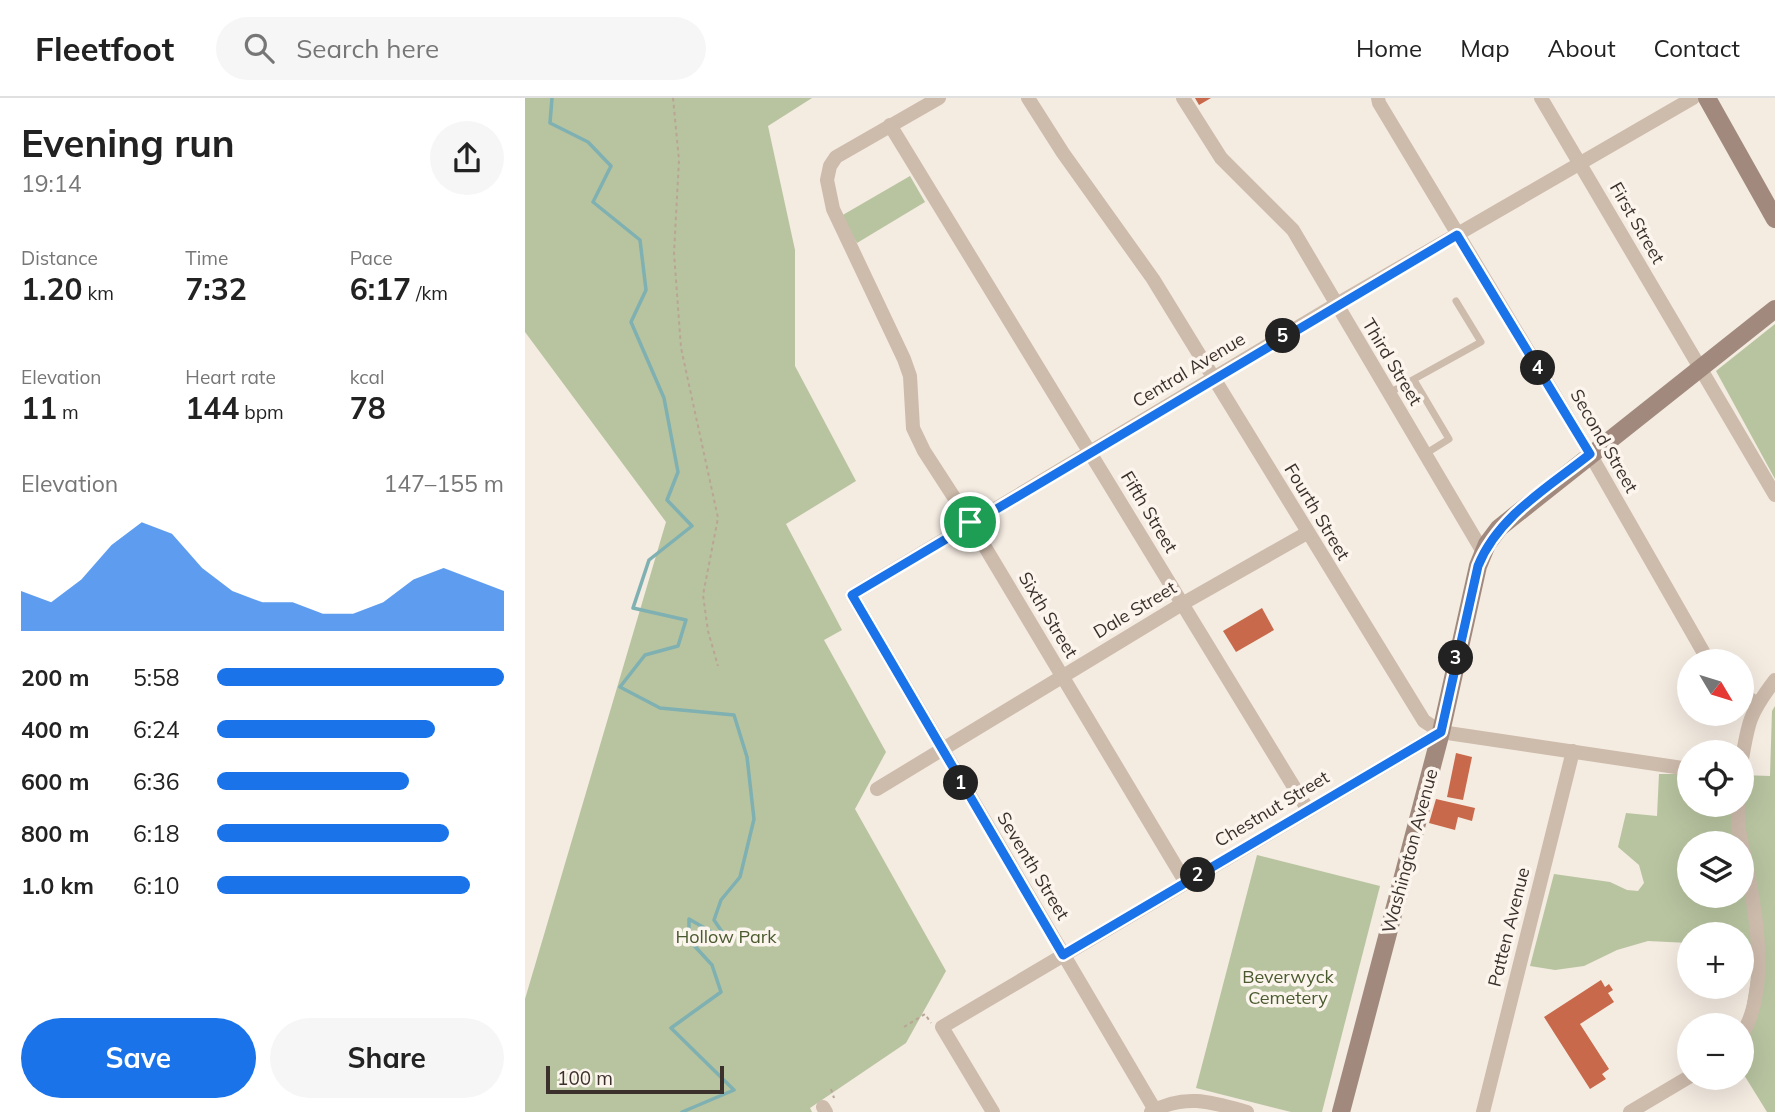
<!DOCTYPE html>
<html lang="en">
<head>
<meta charset="utf-8">
<style>
  :root { --surface:#fff; --page:#f6f6f6; --text:#222; --muted:#767676; --line:#e0e0e0; --accent:#1a73e8 }
  body { margin:0; font-family:Mulish,sans-serif; background:var(--page); color:var(--text); height:100vh; display:flex; flex-direction:column; font-size:26px; white-space:nowrap }
  * { box-sizing:border-box; margin:0 }
  p { font-size:23px; color:var(--muted) }
  .icon { flex:none; width:38px; height:38px; fill:none; stroke:currentColor; stroke-width:2; stroke-linecap:round; stroke-linejoin:round }
  .map { position:relative; flex:1; overflow:hidden }
  .drawer { display:flex; flex-direction:column; background:var(--surface); width:525px }
  .drawer>* { flex:none }
  .needle { width:46px; rotate:128deg }
  .tools { position:absolute; left:1152px; top:551px; display:grid; gap:14px }
  .tools a { display:grid; place-items:center; width:77px; height:77px; border-radius:50%; background:var(--surface); box-shadow:0 7px 28px #0002; font-size:35px }
  .scale { position:absolute; left:21px; bottom:18px; width:178px; box-sizing:border-box; padding-left:7px; border:4px solid #3b302b; border-top:0; font-size:19px; line-height:24px; white-space:nowrap; color:#3b302b; -webkit-text-stroke:5px #fbf5ee; paint-order:stroke }
  .pin { position:absolute; display:grid; place-items:center; width:60px; height:60px; color:#fff; margin:-30px; border:4px solid #fff; border-radius:50%; box-shadow:0 2px 7px #0007 }
  .km { position:absolute; width:35px; height:35px; margin:-18px; border-radius:50%; background:#222; color:#fff; font-size:19px; line-height:35px; text-align:center }
  .round { display:grid; place-items:center; flex:none; width:74px; height:74px; border-radius:37px; background:var(--page) }
  .summary { display:flex; align-items:center; justify-content:space-between; height:119px; padding:0 21px }
  h1 { font-size:38px; font-weight:700; line-height:52px }
  .figures { display:grid; grid-template-columns:repeat(3,1fr); gap:10px; height:119px; padding:7px 21px }
  .figures div { display:grid; align-content:center }
  .figures b { font-size:30px; font-weight:700 }
  .figures small { font-size:19px; font-weight:400 }
  .figures p { font-size:19px }
  .chart { height:196px; padding:14px 21px }
  .chart p { display:flex; justify-content:space-between }
  .chart svg { width:100%; height:126px; margin-top:7px; fill:var(--accent); opacity:.7 }
  .button { display:flex; gap:14px; margin-top:auto; padding:14px 21px }
  .button a { flex:1; height:80px; border-radius:42px; background:var(--accent); color:#fff; font-size:28px; font-weight:700; line-height:80px; text-align:center }
  .button a+a { background:var(--page); color:var(--text) }
  ul { padding:0 21px; list-style:none; font-size:23px }
  li { display:grid; grid-template-columns:112px 84px 1fr; align-items:center; height:52px }
  li i { height:18px; border-radius:9px; background:var(--accent) }
  header { display:flex; align-items:center; gap:42px; box-sizing:border-box; height:98px; padding:0 35px; background:var(--surface); border-bottom:2px solid var(--line) }
  header strong { font-size:33px }
  nav { display:flex; gap:38px; margin-inline-start:auto; font-size:24px }
  .search { width:490px; height:63px; background:var(--page); display:flex; align-items:center; gap:18px; box-sizing:border-box; padding:0 24px; border-radius:38px; color:var(--muted); font-size:26px }
  main { display:flex; flex:1; min-height:0 }
  .map>svg:first-child { display:block }
  .green { fill:#b8c4a0; fill-rule:evenodd }
  .lines { fill:none; stroke-linecap:round; stroke-linejoin:round }
  .stream { stroke:#7fb0b2; stroke-width:3.5 }
  .building { fill:#c8694b }
  .path { stroke:#b9a596; stroke-width:2; stroke-dasharray:3.5 3.5; stroke-linecap:butt }
  .lane { stroke:#cdbbac; stroke-width:7 }
  .street { stroke:#cdbbac; stroke-width:14 }
  .secondary { stroke:#a18a7d; stroke-width:18 }
  .route-casing { stroke:#fff; stroke-width:14 }
  .route { stroke:#1a73e8; stroke-width:9 }
  .labels { text-anchor:middle; stroke-width:7; stroke-linejoin:round; paint-order:stroke }
  .street-label { font-size:18px; fill:#3b302b; stroke:#fbf5ee }
  .park-label { font-size:18px; fill:#4a5a2e; stroke:#fbf5ee }
</style>
</head>
<body>
<header>
<strong>Fleetfoot</strong>
<div class="search"><svg class="icon" aria-label="search" viewBox="0 0 24 24"><circle cx="10" cy="10" r="6"/><path d="M15 15l6 6"/></svg>Search here</div>
<nav><a>Home</a><a>Map</a><a>About</a><a>Contact</a></nav>
</header>
<main>
<section class="drawer">
<div class="summary"><div><h1>Evening run</h1><p>19:14</p></div><a class="round"><svg class="icon" aria-label="share" viewBox="0 0 24 24"><path d="M12 15V3M7 8l5-5 5 5M5 13v7h14v-7"/></svg></a></div>
<div class="figures">
<div><p>Distance</p><b>1.20<small> km</small></b></div>
<div><p>Time</p><b>7:32</b></div>
<div><p>Pace</p><b>6:17<small> /km</small></b></div>
</div>
<div class="figures">
<div><p>Elevation</p><b>11<small> m</small></b></div>
<div><p>Heart rate</p><b>144<small> bpm</small></b></div>
<div><p>kcal</p><b>78</b></div>
</div>
<div class="chart"><p><span>Elevation</span>147–155 m</p>
<svg viewBox="0 0 160 44" preserveAspectRatio="none"><path d="M0 44V30L10 34L20 26L30 14L40 6L50 10L60 22L70 30L80 34L90 34L100 38L110 38L120 34L130 26L140 22L150 26L160 30V44z"/></svg>
</div>
<ul>
<li><b>200 m</b>5:58<i style="width:100%"></i></li>
<li><b>400 m</b>6:24<i style="width:76%"></i></li>
<li><b>600 m</b>6:36<i style="width:67%"></i></li>
<li><b>800 m</b>6:18<i style="width:81%"></i></li>
<li><b>1.0 km</b>6:10<i style="width:88%"></i></li>
</ul>
<div class="button"><a>Save</a><a>Share</a></div>
</section>
<div class="map">
<svg width="1250" height="1014" viewBox="0 0 1250 1014">
  <rect width="100%" height="100%" fill="#f4ebe1"/>
  <g class="green">
    <path d="M0,0H287L243,28L270,152V268L331,383L261,426L317,532L299,542L361,654L330,711L421,873L381,945L285,1010L287,1014H0V901L141,424L0,234Z"/>
    <path d="M385,78L400,104L332,145L316,118Z"/>
    <path d="M1250,226V381L1191,273Z"/>
    <path d="M1250,608V1014H1242L1216,972V942L1230,857L1216,850V836H1164V845L1123,843L1092,852L1059,868L1030,872L1005,868L1029,776L1085,784L1102,792L1113,793L1119,785L1114,767L1093,749L1101,715L1132,718L1134,676H1164V707H1216V677L1245,678L1247,613ZM1164,746H1216V798H1164Z"/>
    <path d="M732,757L855,788L797,1014H766L671,990Z"/>
  </g>
  <g class="lines">
    <path class="stream" d="M27,0L25,25L63,44L86,68L68,104L115,142L121,192L106,224L139,300L153,374L142,402L167,428L124,462L108,510L161,522L153,548L120,557L95,589L135,610L209,617L222,659L229,721L215,779L196,802L189,822L204,844L164,821V842L187,867L196,894L146,930L209,992L157,1014"/>
  </g>
  <g class="building">
    <path d="M670,0H686L674,7Z"/>
    <path d="M737,510L749,532L711,554L698,533Z"/>
    <path d="M931,655L947,659L938,702L922,699Z"/>
    <path d="M911,701L950,710L947,723L933,719L930,732L904,725Z"/>
    <path d="M1076,882L1080,889L1084,886L1088,892L1083,895L1089,904L1055,926L1084,971L1077,976L1081,981L1065,991L1019,919Z"/>
  </g>
  <g class="lines">
    <g class="path">
      <path d="M148,0L154,62L149,155L156,250L193,420L178,497L183,533L193,568"/>
      <path d="M379,929L400,916L406,925"/>
      <path d="M306,991L309,1000"/>
    </g>
    <g class="lane">
      <path d="M889,282L924,341L900,356"/>
      <path d="M864,295L956,244L931,203"/>
    </g>
    <g class="street">
      <path d="M414,0L311,59L305,68L302,82L308,111L379,261L385,278L388,330L399,353L445,424L661,785"/>
      <path d="M503,0L538,55L628,181L899,623L916,634L1164,671"/>
      <path d="M658,0L696,60L768,132L958,454"/>
      <path d="M853,0L854,5L1065,356L1184,564"/>
      <path d="M1016,0L1250,397"/>
      <path d="M365,27L783,712"/>
      <path d="M1216,595L1231,605"/>
      <path d="M1216,667C1223,624 1224,616 1250,582"/>
      <path d="M352,691L657,506L782,435"/>
      <path d="M1213,707V728C1226,789 1250,886 1216,938"/>
      <path d="M298,1009L301,1014"/>
      <path d="M630,1012L327,497L810,207L1168,0"/>
      <path d="M468,1014L417,929L916,634"/>
      <path d="M626,1014C660,995 687,1004 722,1014"/>
      <path d="M958,1014L1048,653"/>
      <path d="M1105,1014L1164,979"/>
    </g>
    <g class="secondary">
      <path d="M1182,0L1250,121"/>
      <path d="M816,1014L916,634L953,468L962,446L974,430L1250,211"/>
    </g>
  </g>
  <g class="lines">
    <g class="route-casing">
      <path id="route" d="M932,137L1065,356C1024,389 973,418 953,468L916,634L538,857L327,497Z"/>
    </g>
    <use href="#route" class="route"/>
  </g>
  <g class="labels">
    <g class="street-label">
      <text transform="translate(1112 125) rotate(60)" y="6">First Street</text>
      <text transform="translate(867 264) rotate(59)" y="6">Third Street</text>
      <text transform="translate(664 272) rotate(-31)" y="6">Central Avenue</text>
      <text transform="translate(1079 343) rotate(60)" y="6">Second Street</text>
      <text transform="translate(624 414) rotate(59)" y="6">Fifth Street</text>
      <text transform="translate(792 414) rotate(59)" y="6">Fourth Street</text>
      <text transform="translate(610 512) rotate(-31)" y="6">Dale Street</text>
      <text transform="translate(523 517) rotate(59)" y="6">Sixth Street</text>
      <text transform="translate(747 711) rotate(-31)" y="6">Chestnut Street</text>
      <text transform="translate(885 753) rotate(-75)" y="6">Washington Avenue</text>
      <text transform="translate(508 768) rotate(59)" y="6">Seventh Street</text>
      <text transform="translate(984 829) rotate(-76)" y="6">Patten Avenue</text>
    </g>
    <g class="park-label">
      <text x="201" y="845">Hollow Park</text>
      <text x="763" y="885">Beverwyck<tspan x="763" dy="21">Cemetery</tspan></text>
    </g>
  </g>
</svg>
<div class="tools">
<a><svg class="needle" viewBox="-14 -14 28 28"><path d="M0-13l5 13h-10z" fill="#e53935"/><path d="M0 13l5-13h-10z" fill="#767676"/></svg></a>
<a><svg class="icon" aria-label="locate" viewBox="0 0 24 24"><circle cx="12" cy="12" r="6"/><path d="M12 2v4M12 18v4M2 12h4M18 12h4"/></svg></a>
<a><svg class="icon" aria-label="layers" viewBox="0 0 24 24"><path d="M12 4l9 5-9 5-9-5zM3 14l9 5 9-5"/></svg></a>
<a>+</a>
<a>−</a>
</div>
<div class="scale">100 m</div>
<div class="pin" style="left:445px;top:424px;background:#1e9e55"><svg class="icon" aria-label="arrive" viewBox="0 0 24 24"><path d="M6 21V4h12l-3 4 3 4H6"/></svg></div>
<b class="km" style="left:436px;top:685px">1</b>
<b class="km" style="left:673px;top:777px">2</b>
<b class="km" style="left:931px;top:560px">3</b>
<b class="km" style="left:1013px;top:270px">4</b>
<b class="km" style="left:758px;top:238px">5</b>
</div>
</main>
</body>
</html>
